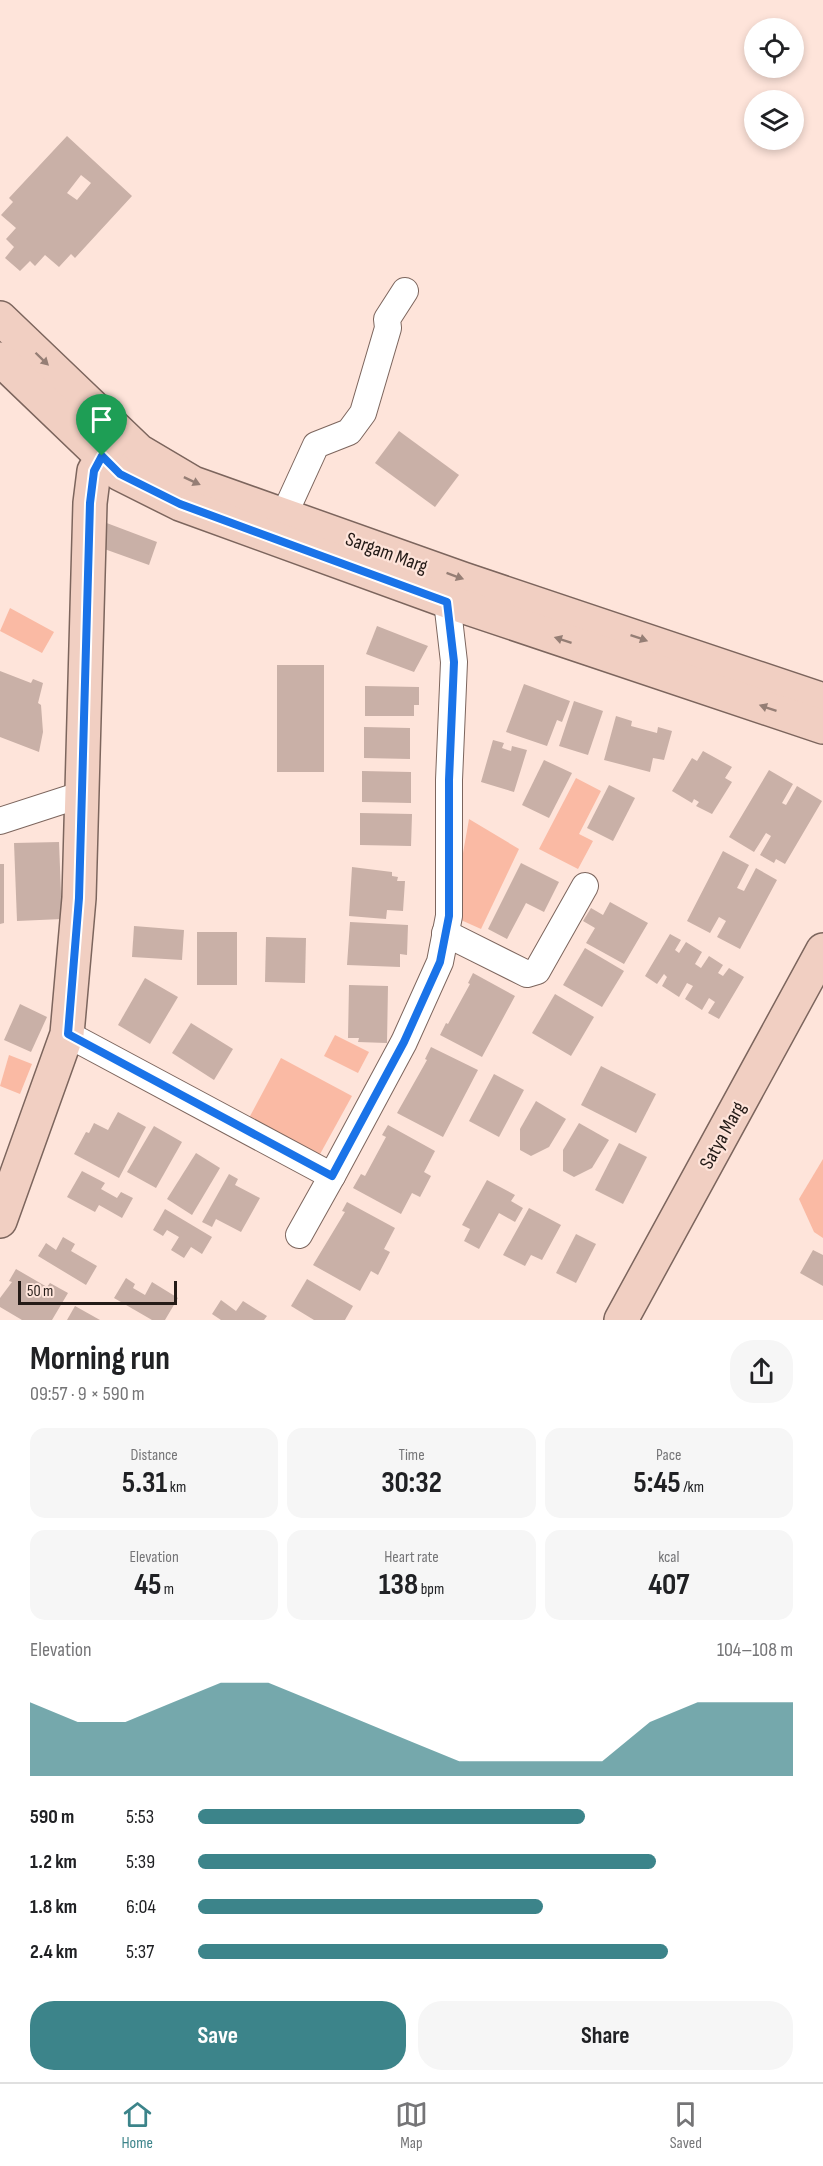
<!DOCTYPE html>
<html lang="en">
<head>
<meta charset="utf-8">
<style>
  :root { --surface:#fff; --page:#f6f6f6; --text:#202124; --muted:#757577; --line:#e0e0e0; --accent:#3c848a }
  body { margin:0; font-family:"Sofia Sans Condensed",sans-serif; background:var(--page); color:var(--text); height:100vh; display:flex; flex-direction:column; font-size:22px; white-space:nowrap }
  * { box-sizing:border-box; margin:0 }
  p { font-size:20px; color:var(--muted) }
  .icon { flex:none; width:33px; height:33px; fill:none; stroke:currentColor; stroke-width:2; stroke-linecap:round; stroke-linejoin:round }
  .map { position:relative; height:1320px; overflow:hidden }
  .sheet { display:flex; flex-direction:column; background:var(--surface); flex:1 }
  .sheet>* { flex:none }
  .buttons { position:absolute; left:744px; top:18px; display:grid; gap:12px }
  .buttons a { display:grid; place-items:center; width:60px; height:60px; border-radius:50%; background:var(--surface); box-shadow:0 3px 9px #0003; font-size:30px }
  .scale { position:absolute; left:18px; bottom:15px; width:159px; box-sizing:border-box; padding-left:6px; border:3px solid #241b17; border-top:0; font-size:16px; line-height:21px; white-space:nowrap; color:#241b17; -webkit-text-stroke:4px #fee4da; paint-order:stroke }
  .pin { position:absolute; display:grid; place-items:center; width:51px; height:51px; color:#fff; margin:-62px -26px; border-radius:50% 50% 50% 0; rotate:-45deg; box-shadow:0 0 6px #0007 }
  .pin .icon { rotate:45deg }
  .round { display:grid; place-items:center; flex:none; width:63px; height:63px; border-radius:24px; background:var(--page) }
  .summary { display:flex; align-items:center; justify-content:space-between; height:102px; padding:0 30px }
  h1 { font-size:33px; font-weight:700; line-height:45px }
  .metrics { display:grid; grid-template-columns:repeat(3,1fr); gap:9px; height:102px; padding:6px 30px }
  .metrics div { display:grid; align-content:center; border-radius:15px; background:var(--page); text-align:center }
  .metrics b { font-size:30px; font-weight:700 }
  .metrics small { font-size:16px; font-weight:400 }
  .metrics p { font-size:16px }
  .chart { height:168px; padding:12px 30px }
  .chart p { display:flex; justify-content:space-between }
  .chart svg { width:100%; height:108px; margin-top:6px; fill:var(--accent); opacity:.7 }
  .button { display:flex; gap:12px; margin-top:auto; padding:12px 30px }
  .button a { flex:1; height:69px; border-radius:24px; background:var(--accent); color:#fff; font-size:24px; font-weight:700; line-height:69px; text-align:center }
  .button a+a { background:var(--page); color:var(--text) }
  ul { padding:0 30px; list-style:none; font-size:20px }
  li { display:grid; grid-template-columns:96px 72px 1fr; align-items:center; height:45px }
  li i { height:15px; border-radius:8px; background:var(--accent) }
  .menu { display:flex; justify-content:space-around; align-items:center; height:84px; border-top:2px solid var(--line); background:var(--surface); font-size:16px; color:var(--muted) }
  .menu a { display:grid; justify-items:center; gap:3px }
  .menu .on { color:var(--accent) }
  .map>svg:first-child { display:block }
  .green { fill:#fabaa4 }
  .building { fill:#c9b0a7; fill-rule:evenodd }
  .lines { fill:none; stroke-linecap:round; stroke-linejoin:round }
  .street-casing { stroke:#7c655d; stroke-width:28 }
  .secondary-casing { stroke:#7c655d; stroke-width:36 }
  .street { stroke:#fff; stroke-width:26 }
  .secondary { stroke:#f1cfc2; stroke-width:33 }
  .oneway { fill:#957e75 }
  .route-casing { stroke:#fff; stroke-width:12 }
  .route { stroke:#1a73e8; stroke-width:8 }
  .labels { text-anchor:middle; stroke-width:4.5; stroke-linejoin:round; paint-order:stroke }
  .street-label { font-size:20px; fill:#241b17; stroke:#fee4da }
</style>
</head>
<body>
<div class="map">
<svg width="823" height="1320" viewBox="0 0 823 1320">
  <rect width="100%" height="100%" fill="#fee4da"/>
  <g class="green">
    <path d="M10,608L54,632L42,653L0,631Z"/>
    <path d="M576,778L601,791L579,834L593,841L578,869L539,849Z"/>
    <path d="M469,819L519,849L481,929L452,916Z"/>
    <path d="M335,1035L369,1052L358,1073L324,1056Z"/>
    <path d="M9,1055L32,1064L20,1094L0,1086Z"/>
    <path d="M281,1058L352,1096L319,1156L249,1118Z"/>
    <path d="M823,1159V1238L814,1232L799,1199Z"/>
  </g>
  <g class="building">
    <path d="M67,136L132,196L75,258L71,254L59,267L45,255L35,266L30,261L20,271L5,258L14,247L6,239L16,228L1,215L13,202L9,198ZM81,175L91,183L77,200L67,193Z"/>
    <path d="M399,431L459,475L435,507L375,463Z"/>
    <path d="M104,522L157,542L149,565L96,546Z"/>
    <path d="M377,626L428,646L414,672L366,654Z"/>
    <rect x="277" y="665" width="47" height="107"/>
    <path d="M0,671L31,683L33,679L43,683L38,703L41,705L43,732L39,752L0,737Z"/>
    <path d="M524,684L570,701L562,722L557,720L547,746L506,732Z"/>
    <path d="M365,686L419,687V705H414V716H365Z"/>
    <path d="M574,701L603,711L588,755L559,746Z"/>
    <path d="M616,716L632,721L631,726L657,733L658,727L672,731L664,760L653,758L650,772L604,760Z"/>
    <path d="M364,727L410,728V759L364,758Z"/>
    <path d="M493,740L504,743L502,748L511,751L512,746L527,750L514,792L481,782Z"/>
    <path d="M703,751L732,767L725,778L732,782L712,814L696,806L699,802L694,799L692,803L672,791L692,758L697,761Z"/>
    <path d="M544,760L572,773L549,818L522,805Z"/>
    <path d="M769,770L793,784L782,803L786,805L797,786L822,801L785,864L776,859L774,863L760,855L771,836L766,833L754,852L729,837Z"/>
    <path d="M362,771L411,772V803L362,802Z"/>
    <path d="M609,785L635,798L613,841L587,828Z"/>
    <path d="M360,813L412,814L411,846L360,845Z"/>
    <path d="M59,842L62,919L17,921L14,843Z"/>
    <path d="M723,851L749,865L737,888L744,891L756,868L777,880L740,949L717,937L726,921L719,917L710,933L687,921Z"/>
    <path d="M521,863L559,882L544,912L526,903L507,939L488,929Z"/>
    <path d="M0,864H4V923L0,924Z"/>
    <path d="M352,867L392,872V876L398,877L397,881H405L403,911L387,910L386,919L349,916Z"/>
    <path d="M610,902L648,923L624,964L586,943L595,928L583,921L591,908L603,915Z"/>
    <path d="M350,922L408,925L407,955L400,954V967L347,965Z"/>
    <path d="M134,926L184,930L182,960L132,957Z"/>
    <rect x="197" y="932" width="40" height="53"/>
    <path d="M670,934L681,940L675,950L679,953L686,942L702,952L695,964L701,968L709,956L723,965L718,973L723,976L729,968L744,977L719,1019L708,1013L715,1002L709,998L702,1010L685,999L693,986L687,983L679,997L662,986L667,977L664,974L657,984L645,976Z"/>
    <path d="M266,937L306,938L305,983L265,982Z"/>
    <path d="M585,948L624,971L602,1007L563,985Z"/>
    <path d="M473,973L515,996L482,1057L440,1035L446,1023L448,1024L470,984L468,983Z"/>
    <path d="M145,978L178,997L150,1044L118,1025Z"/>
    <path d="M349,985L388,986L387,1043L358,1042L359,1038H348Z"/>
    <path d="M555,994L594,1017L571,1056L532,1033Z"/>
    <path d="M20,1004L47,1017L31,1052L4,1040Z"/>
    <path d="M191,1023L233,1049L214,1080L172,1053Z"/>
    <path d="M431,1047L478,1070L443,1137L397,1113L427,1060L425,1059Z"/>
    <path d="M601,1066L656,1094L636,1133L581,1105Z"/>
    <path d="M494,1074L524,1090L499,1137L469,1121Z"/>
    <path d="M536,1101L566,1119L549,1147L531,1156L520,1150V1129Z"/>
    <path d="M118,1112L146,1127L119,1178L74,1154L86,1132L89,1133L94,1123L108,1130Z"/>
    <path d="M579,1123L609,1140L592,1168L574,1177L563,1171V1150Z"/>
    <path d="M388,1125L435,1151L424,1172L431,1176L420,1197L412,1193L401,1214L353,1188L361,1174L365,1176L386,1137L382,1135Z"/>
    <path d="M154,1126L182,1142L156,1188L127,1172Z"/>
    <path d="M619,1143L647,1157L623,1204L595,1190Z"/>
    <path d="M196,1153L220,1168L192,1215L167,1199Z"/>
    <path d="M82,1171L105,1183L101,1189L117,1198L121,1192L133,1198L122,1218L99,1205L95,1212L67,1197Z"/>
    <path d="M229,1174L238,1179L235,1185L260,1198L241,1232L216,1219L212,1227L202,1222Z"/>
    <path d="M487,1180L515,1195L511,1201L523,1208L515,1222L499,1213L479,1249L464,1241L470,1229L462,1225Z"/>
    <path d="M347,1202L395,1228L384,1249L390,1252L378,1275L371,1271L360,1291L313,1265L345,1212L342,1211Z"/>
    <path d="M529,1208L561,1225L542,1260L531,1255L525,1266L503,1255Z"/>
    <path d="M165,1209L212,1237L202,1254L191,1247L184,1258L171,1250L179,1237L167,1230L163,1236L153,1230Z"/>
    <path d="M576,1234L596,1244L576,1283L556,1273Z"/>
    <path d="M63,1237L75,1244L71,1251L97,1266L86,1285L38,1256L46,1243L56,1250Z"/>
    <path d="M813,1250L823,1255V1286L800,1273Z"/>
    <path d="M16,1269L47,1287L50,1283L68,1293L52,1320H22L0,1307V1298L12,1282L9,1281Z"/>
    <path d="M126,1278L135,1284L133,1288L145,1295L152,1282L178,1298L165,1320H152L114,1298Z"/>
    <path d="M307,1279L353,1306L345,1320H314L291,1306Z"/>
    <path d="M221,1300L236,1311L243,1301L267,1316L264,1320H221L212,1314Z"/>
    <path d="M75,1306L100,1320H67Z"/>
  </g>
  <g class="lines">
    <g class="street-casing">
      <g id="street">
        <path d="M284,515L316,445L349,432L363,413L388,328L387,319L405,291"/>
        <path d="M0,821L80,795"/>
        <path d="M445,933L527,974L537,971L585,886"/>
        <path d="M67,1034L332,1176L404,1042L440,962L449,916V780L454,662L447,601"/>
        <path d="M299,1235L332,1176"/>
      </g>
    </g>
    <g class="secondary-casing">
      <g id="secondary">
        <path d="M0,318L139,451L193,483L463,579L823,700"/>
        <path d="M0,359L120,474L180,504L447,601L823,727"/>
        <path d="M0,1221L67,1034L79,898L90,503L94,471L113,440"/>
        <path d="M621,1320L823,950"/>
      </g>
    </g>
    <use href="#street" class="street"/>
    <use href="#secondary" class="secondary"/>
  </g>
  <defs><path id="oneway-solid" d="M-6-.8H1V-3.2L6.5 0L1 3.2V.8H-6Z" transform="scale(1.5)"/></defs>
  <g class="oneway">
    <use href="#oneway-solid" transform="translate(42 359) rotate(44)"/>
    <use href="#oneway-solid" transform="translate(192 481) rotate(25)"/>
    <use href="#oneway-solid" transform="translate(455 576) rotate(20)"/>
    <use href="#oneway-solid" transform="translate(639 638) rotate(19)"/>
    <use href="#oneway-solid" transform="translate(563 640) rotate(-162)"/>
    <use href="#oneway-solid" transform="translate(768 708) rotate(-161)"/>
  </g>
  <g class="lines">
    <g class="route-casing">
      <path id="route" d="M102,456L120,474L180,504L447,602L454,662L449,780V916L440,962L404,1042L332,1176L68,1034L79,898L90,503L94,471Z"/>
    </g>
    <use href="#route" class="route"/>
  </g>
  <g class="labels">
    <g class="street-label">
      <text transform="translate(387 552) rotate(20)" y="7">Sargam Marg</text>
      <text transform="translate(722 1135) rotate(-61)" y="7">Satya Marg</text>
    </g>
  </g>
</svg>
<div class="buttons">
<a><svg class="icon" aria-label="locate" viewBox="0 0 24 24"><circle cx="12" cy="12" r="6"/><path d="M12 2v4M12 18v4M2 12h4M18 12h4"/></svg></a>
<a><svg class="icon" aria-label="layers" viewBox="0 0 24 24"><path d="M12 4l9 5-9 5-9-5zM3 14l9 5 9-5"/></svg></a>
</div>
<div class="scale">50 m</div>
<div class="pin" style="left:102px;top:456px;background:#1e9e55"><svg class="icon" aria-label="arrive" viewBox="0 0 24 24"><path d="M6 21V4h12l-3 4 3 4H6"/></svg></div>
</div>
<section class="sheet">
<div class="summary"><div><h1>Morning run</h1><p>09:57 · 9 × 590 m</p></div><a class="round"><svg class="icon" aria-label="share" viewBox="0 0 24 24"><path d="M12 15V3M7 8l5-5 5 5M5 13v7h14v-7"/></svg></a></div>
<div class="metrics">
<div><p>Distance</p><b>5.31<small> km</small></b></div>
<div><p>Time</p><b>30:32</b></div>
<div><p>Pace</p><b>5:45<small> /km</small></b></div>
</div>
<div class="metrics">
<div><p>Elevation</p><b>45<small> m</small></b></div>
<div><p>Heart rate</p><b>138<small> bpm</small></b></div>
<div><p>kcal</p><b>407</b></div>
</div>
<div class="chart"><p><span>Elevation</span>104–108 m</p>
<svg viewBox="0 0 160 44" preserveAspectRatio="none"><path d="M0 44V14L10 22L20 22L30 14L40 6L50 6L60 14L70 22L80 30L90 38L100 38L110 38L120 38L130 22L140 14L150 14L160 14V44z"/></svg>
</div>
<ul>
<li><b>590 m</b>5:53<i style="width:65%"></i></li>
<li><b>1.2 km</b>5:39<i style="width:77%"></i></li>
<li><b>1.8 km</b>6:04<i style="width:58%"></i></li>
<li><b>2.4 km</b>5:37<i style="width:79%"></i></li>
</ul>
<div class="button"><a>Save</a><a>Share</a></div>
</section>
<nav class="menu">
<a class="on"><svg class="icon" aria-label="home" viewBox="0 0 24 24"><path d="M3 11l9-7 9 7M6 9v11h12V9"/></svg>Home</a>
<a><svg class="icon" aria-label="map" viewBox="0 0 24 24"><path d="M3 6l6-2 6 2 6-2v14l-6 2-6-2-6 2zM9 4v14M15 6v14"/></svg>Map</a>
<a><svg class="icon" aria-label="saved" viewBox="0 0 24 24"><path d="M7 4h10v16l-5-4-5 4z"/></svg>Saved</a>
</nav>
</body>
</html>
